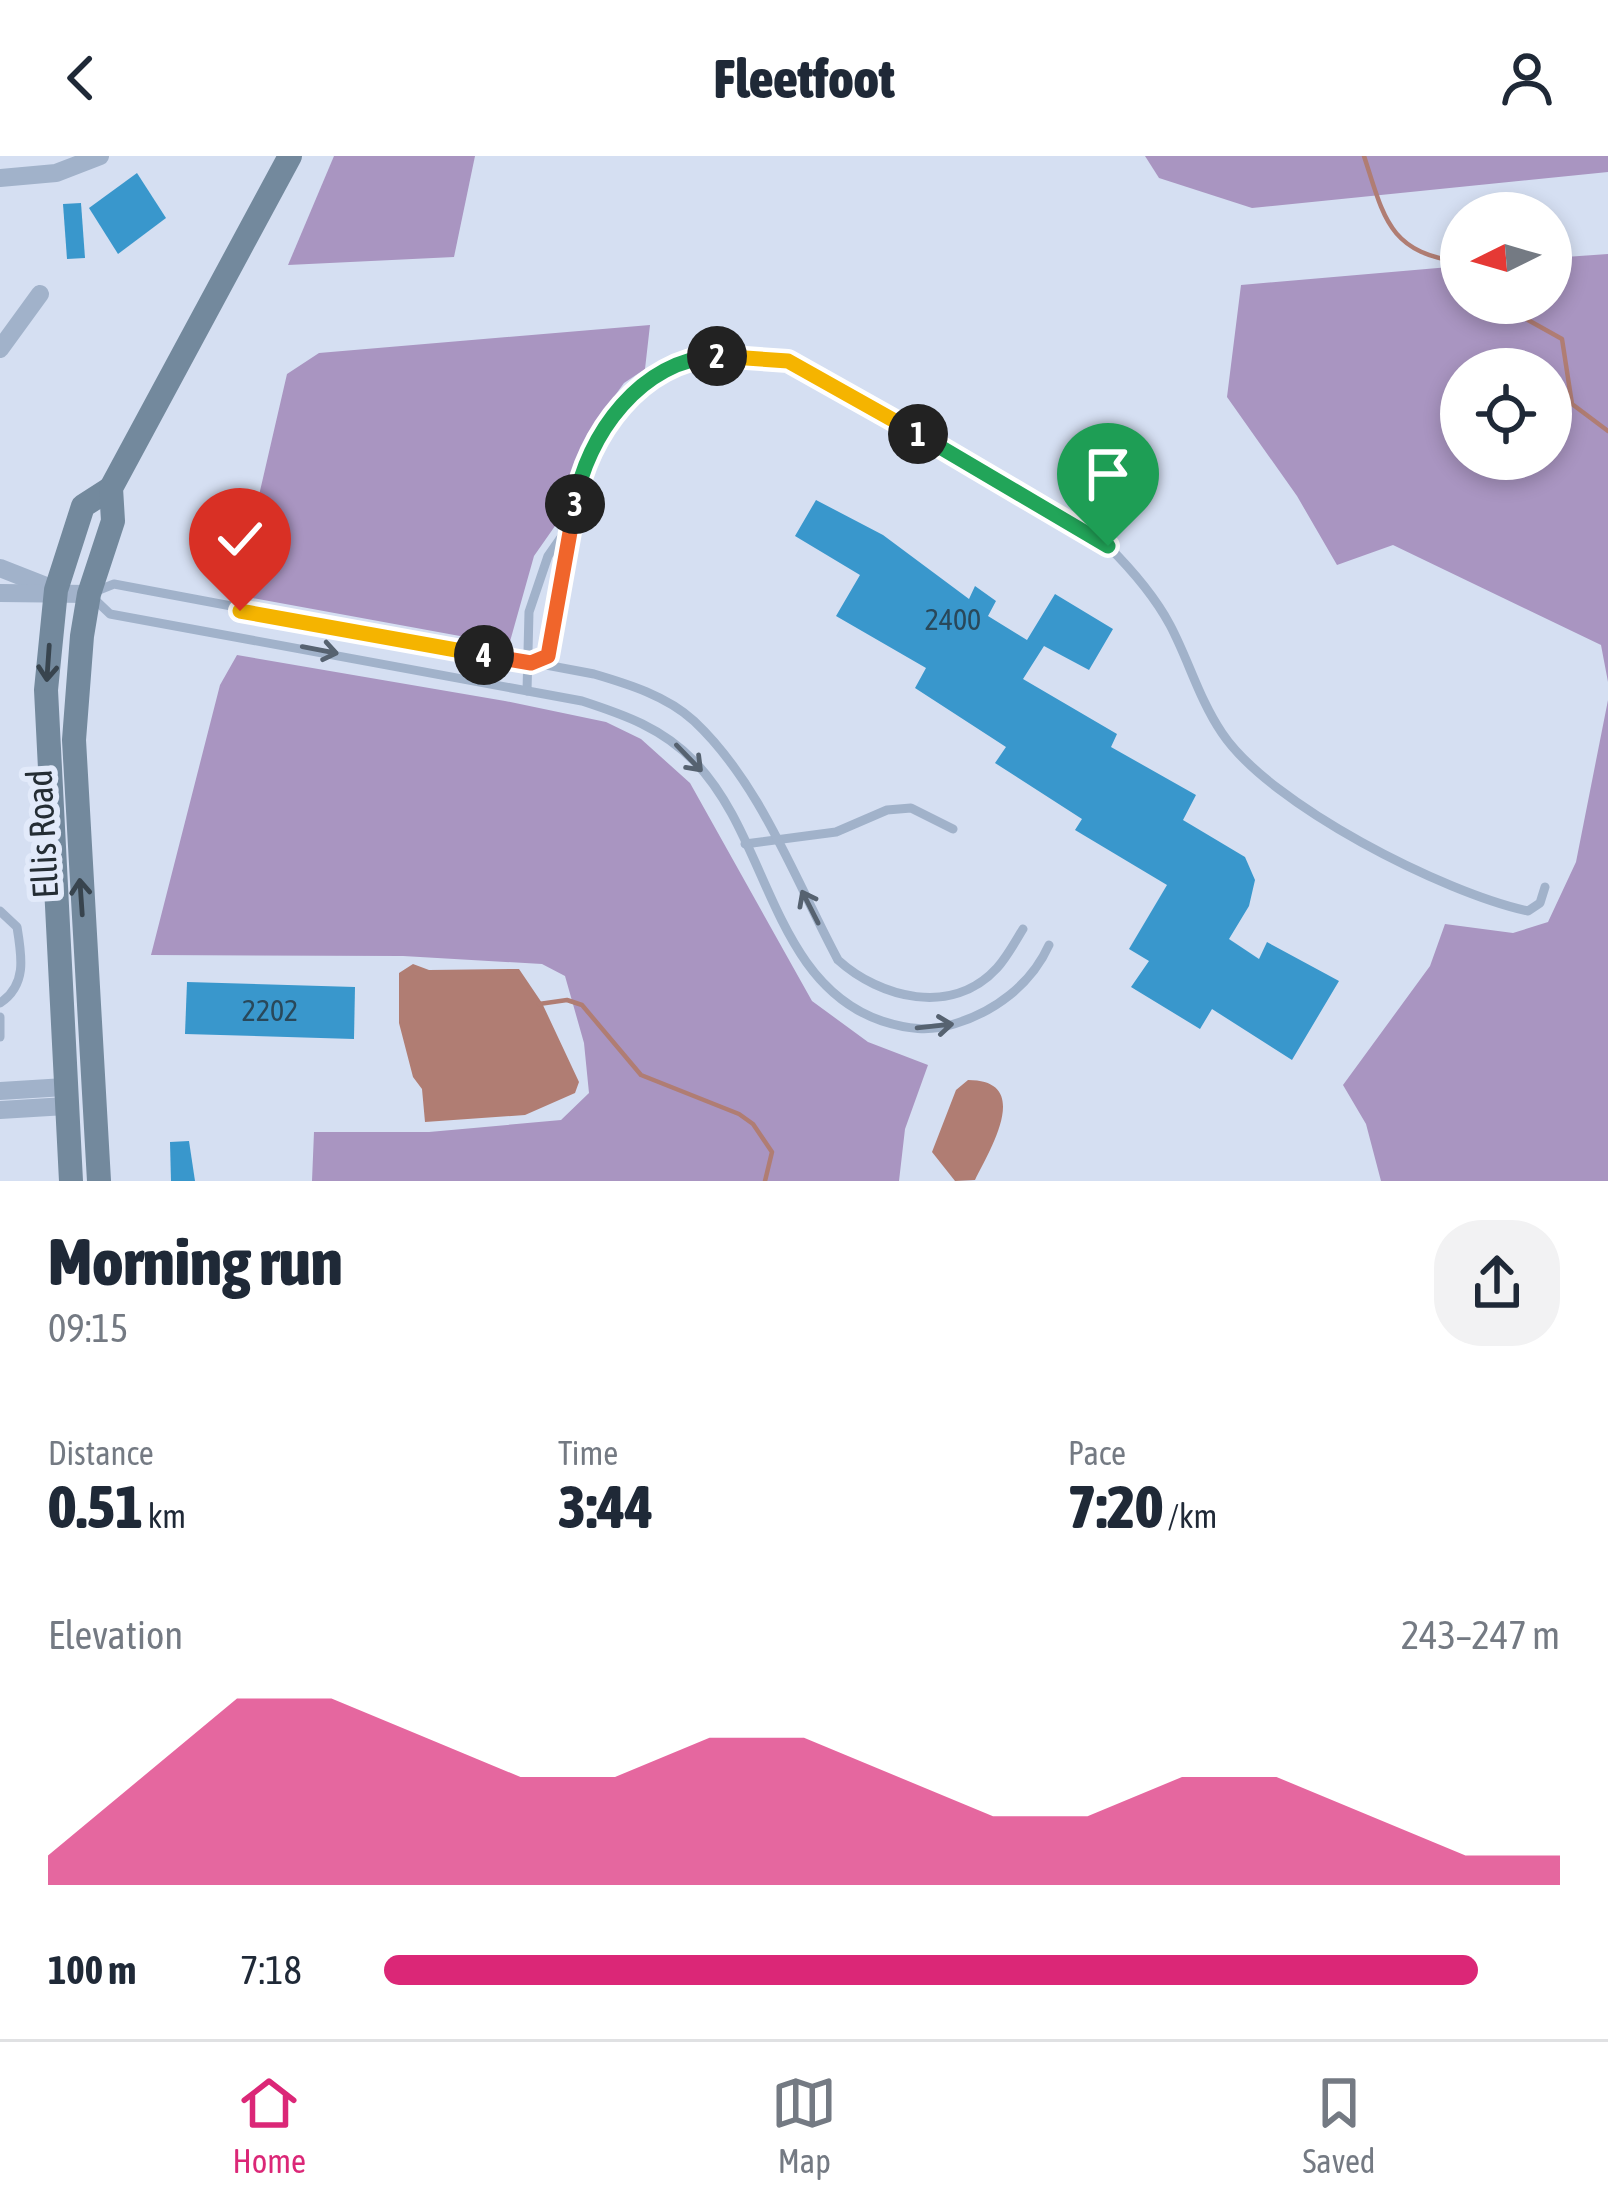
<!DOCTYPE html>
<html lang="en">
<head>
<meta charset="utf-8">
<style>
  :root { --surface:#fff; --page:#f2f2f3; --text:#1f2937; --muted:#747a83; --line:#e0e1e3; --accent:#db2777 }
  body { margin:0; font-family:"Asap Condensed",sans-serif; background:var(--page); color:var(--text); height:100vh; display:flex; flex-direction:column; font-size:45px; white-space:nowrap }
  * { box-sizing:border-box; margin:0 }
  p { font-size:39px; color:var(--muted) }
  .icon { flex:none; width:66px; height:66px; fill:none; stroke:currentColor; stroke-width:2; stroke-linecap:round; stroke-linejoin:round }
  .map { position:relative; height:1025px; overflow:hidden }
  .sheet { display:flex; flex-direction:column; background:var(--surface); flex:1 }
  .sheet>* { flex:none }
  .needle { width:78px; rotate:265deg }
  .tools { position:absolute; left:1440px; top:36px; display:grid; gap:24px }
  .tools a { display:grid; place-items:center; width:132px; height:132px; border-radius:50%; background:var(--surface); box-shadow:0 6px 18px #0003; font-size:60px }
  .pin { position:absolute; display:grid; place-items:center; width:102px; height:102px; color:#fff; margin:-123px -51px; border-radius:50% 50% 50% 0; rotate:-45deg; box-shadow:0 0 12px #0007 }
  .pin .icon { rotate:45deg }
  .km { position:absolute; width:60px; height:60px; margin:-30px; border-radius:50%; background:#222; color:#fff; font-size:33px; line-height:60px; text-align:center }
  .round { display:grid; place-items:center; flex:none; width:126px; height:126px; border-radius:48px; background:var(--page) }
  .summary { display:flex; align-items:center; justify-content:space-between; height:204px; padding:0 48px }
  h1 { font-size:66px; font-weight:800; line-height:90px }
  .stats { display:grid; grid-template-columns:repeat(3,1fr); gap:18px; height:204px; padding:12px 48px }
  .stats div { display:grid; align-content:center }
  .stats b { font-size:60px; font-weight:800 }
  .stats small { font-size:33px; font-weight:400 }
  .stats p { font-size:33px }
  .chart { height:336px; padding:24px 48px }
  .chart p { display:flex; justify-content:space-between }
  .chart svg { width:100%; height:216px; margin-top:12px; fill:var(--accent); opacity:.7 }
  ul { padding:0 48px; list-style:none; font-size:39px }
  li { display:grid; grid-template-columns:192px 144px 1fr; align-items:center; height:90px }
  li i { height:30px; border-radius:15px; background:var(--accent) }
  header { display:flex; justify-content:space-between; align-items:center; height:156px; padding:0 48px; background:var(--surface); font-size:54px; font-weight:800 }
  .tab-bar { display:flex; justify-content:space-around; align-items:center; height:168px; border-top:3px solid var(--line); background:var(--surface); font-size:33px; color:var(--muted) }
  .tab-bar a { display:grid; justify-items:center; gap:6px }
  .tab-bar .on { color:var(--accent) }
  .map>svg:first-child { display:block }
  .green { fill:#a995c1; fill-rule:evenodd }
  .water { fill:#b07d73 }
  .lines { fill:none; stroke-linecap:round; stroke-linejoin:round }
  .stream { stroke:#b07d73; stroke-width:4.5 }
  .building { fill:#3997cc }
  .service { stroke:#a1b2ca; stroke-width:9 }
  .minor { stroke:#a1b2ca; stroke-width:18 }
  .secondary { stroke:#73899d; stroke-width:24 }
  .oneway { stroke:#566270 }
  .oneway2 { stroke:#38444e }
  .split-1-casing { stroke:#fff; stroke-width:24 }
  .split-2-casing { stroke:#fff; stroke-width:24 }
  .split-3-casing { stroke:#fff; stroke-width:24 }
  .split-4-casing { stroke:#fff; stroke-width:24 }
  .split-5-casing { stroke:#fff; stroke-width:24 }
  .split-1 { stroke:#22a559; stroke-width:15 }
  .split-2 { stroke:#f5b400; stroke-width:15 }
  .split-3 { stroke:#22a559; stroke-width:15 }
  .split-4 { stroke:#f0652b; stroke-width:15 }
  .split-5 { stroke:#f5b400; stroke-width:15 }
  .labels { text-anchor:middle; stroke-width:12; stroke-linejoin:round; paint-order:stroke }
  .number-label { font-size:30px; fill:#29485a }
  .street-label { font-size:36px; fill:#242d34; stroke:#e2eafa }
</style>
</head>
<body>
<header><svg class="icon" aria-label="back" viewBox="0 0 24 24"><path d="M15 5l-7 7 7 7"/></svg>Fleetfoot<svg class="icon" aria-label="person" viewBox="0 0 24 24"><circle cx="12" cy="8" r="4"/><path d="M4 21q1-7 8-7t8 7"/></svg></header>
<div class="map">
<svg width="1608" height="1025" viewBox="0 0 1608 1025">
  <rect width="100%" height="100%" fill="#d5dff2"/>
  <g class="green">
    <path d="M334,0H475L454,101L288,109Z"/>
    <path d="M1145,0H1608V16L1252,52L1159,22Z"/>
    <path d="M1608,98V526L1601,489L1393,389L1337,409L1297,340L1227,241L1241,129L1461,110V147H1551V102ZM1461,213H1551V303H1461Z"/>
    <path d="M650,169L645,213L624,227L588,277L555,370L534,400L509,489L236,439L287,218L319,197Z"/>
    <path d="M237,499L505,545L606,566L641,583L690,627L812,845L868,886L928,909L905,973L899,1025H312L314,976H429L561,964L589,937L584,887L565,820L542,808L403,800L151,799L220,529Z"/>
    <path d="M1608,544V1025H1381L1366,968L1343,929L1430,810L1445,768L1513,777L1548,766L1576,706Z"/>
  </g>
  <g class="water">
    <path d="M413,808L429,814L519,813L542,847L579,926L575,937L525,959L425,966L422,933L413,921L399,867V817Z"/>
    <path d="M968,924C1034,924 989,995 975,1024L955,1025L932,996L956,934Z"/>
  </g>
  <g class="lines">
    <g class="stream">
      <path d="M1364,0C1384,61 1388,97 1461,106"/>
      <path d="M1511,147L1528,164L1562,183L1572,248L1608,275"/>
      <path d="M539,848L567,844L582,849L641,919L739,958L753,968L772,996L765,1025"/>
    </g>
  </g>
  <g class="building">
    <path d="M137,17L166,62L118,98L89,52Z"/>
    <path d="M81,47L85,102L67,103L63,48Z"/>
    <path d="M816,344L883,379L969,443L975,430L996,445L988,460L1027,484L1055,438L1113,473L1089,514L1044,490L1023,523L1117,578L1111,591L1196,639L1183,664L1245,701L1255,724L1249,750L1229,783L1259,803L1267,786L1339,825L1292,904L1212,853L1200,873L1131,831L1149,805L1129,793L1167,729L1075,674L1082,663L995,607L1006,591L915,532L926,512L836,460L860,419L795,380Z"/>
    <path d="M187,826L355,831L354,883L185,878Z"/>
    <path d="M189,985L195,1025H171L170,986Z"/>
  </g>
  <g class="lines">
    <g class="service">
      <path d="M531,507L548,500C559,442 565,382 579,325C610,201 729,178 832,225L1108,390C1132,414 1154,439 1170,469C1189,505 1199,543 1222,577C1270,649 1444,737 1528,755L1540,747L1545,731"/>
      <path d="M527,535L529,456L548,400L571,367"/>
      <path d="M745,688L836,676L887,654L911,652L953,673"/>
      <path d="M0,755L17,771C22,801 27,829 0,847"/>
      <path d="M1023,773C1015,786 1007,801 997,812C952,861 880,842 838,804C795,724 761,628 694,565C667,540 628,528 594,518L114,428L89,438L110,458L582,545C625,559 662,572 694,605C769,681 771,827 882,865C907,873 929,876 954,868C994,856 1031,829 1049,789"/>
      <path d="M0,861V881"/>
    </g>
    <g class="minor">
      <path d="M0,22L56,17L100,0"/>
      <path d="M0,193L40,138"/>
      <path d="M0,412L56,434"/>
      <path d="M0,437L89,438"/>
      <path d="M0,935L65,931"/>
      <path d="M0,954L66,950"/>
    </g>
    <g class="secondary">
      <path d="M71,1025L46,534L56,434L83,350L111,332"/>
      <path d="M99,1025L74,584L82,480L89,438L113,365L111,332L290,0"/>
    </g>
  </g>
  <defs><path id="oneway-shaft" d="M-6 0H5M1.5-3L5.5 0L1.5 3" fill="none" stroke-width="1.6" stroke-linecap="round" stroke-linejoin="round" transform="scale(3)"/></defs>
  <g class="oneway">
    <use href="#oneway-shaft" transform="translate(320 494) rotate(11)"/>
    <use href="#oneway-shaft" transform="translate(689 602) rotate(46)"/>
    <use href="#oneway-shaft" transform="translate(810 751) rotate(-117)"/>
    <use href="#oneway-shaft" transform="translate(935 870) rotate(-6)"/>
  </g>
  <g class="oneway2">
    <use href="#oneway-shaft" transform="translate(48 507) rotate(94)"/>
    <use href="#oneway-shaft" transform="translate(81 741) rotate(-94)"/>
  </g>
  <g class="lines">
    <g class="split-1-casing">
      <path id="split-1" d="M918,278L1108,390"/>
    </g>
    <g class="split-2-casing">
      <path id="split-2" d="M717,200L788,205L918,278"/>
    </g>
    <g class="split-3-casing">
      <path id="split-3" d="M575,348C586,279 642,203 717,200"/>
    </g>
    <g class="split-4-casing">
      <path id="split-4" d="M484,499L531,507L548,500L575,348"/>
    </g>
    <g class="split-5-casing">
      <path id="split-5" d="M240,455L484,499"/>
    </g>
    <use href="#split-1" class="split-1"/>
    <use href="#split-2" class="split-2"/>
    <use href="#split-3" class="split-3"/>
    <use href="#split-4" class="split-4"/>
    <use href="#split-5" class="split-5"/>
  </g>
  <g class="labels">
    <g class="number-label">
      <text x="953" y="474">2400</text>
      <text x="270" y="865">2202</text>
    </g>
    <g class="street-label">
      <text transform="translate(42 678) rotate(-93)" y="13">Ellis Road</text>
    </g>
  </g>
</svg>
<div class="tools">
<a><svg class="needle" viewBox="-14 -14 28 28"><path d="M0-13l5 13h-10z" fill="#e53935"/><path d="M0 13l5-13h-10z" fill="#747a83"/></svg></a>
<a><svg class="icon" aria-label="locate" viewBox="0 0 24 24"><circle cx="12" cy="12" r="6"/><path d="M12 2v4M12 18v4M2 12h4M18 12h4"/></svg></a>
</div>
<div class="pin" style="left:1108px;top:390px;background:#1e9e55"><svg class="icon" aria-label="arrive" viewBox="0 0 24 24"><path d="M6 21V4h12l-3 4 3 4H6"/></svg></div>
<div class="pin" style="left:240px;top:455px;background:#d93025"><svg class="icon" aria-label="check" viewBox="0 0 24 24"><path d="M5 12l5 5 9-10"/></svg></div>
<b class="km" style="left:918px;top:278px">1</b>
<b class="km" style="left:717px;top:200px">2</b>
<b class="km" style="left:575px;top:348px">3</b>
<b class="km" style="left:484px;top:499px">4</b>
</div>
<section class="sheet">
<div class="summary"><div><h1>Morning run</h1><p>09:15</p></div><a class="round"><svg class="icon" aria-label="share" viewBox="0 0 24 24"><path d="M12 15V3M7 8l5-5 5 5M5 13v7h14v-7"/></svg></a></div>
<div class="stats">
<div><p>Distance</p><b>0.51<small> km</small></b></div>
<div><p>Time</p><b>3:44</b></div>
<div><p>Pace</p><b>7:20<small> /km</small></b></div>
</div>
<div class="chart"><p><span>Elevation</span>243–247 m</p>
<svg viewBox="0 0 160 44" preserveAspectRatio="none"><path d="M0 44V38L10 22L20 6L30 6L40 14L50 22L60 22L70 14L80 14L90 22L100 30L110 30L120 22L130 22L140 30L150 38L160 38V44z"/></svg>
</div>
<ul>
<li><b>100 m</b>7:18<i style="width:93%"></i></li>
</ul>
</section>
<nav class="tab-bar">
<a class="on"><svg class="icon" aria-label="home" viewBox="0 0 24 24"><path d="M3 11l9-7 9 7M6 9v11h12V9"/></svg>Home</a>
<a><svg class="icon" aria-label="map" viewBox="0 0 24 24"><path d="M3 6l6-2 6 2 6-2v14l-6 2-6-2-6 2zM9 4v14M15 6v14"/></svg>Map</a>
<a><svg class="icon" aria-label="saved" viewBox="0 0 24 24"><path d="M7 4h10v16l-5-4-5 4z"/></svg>Saved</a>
</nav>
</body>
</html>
